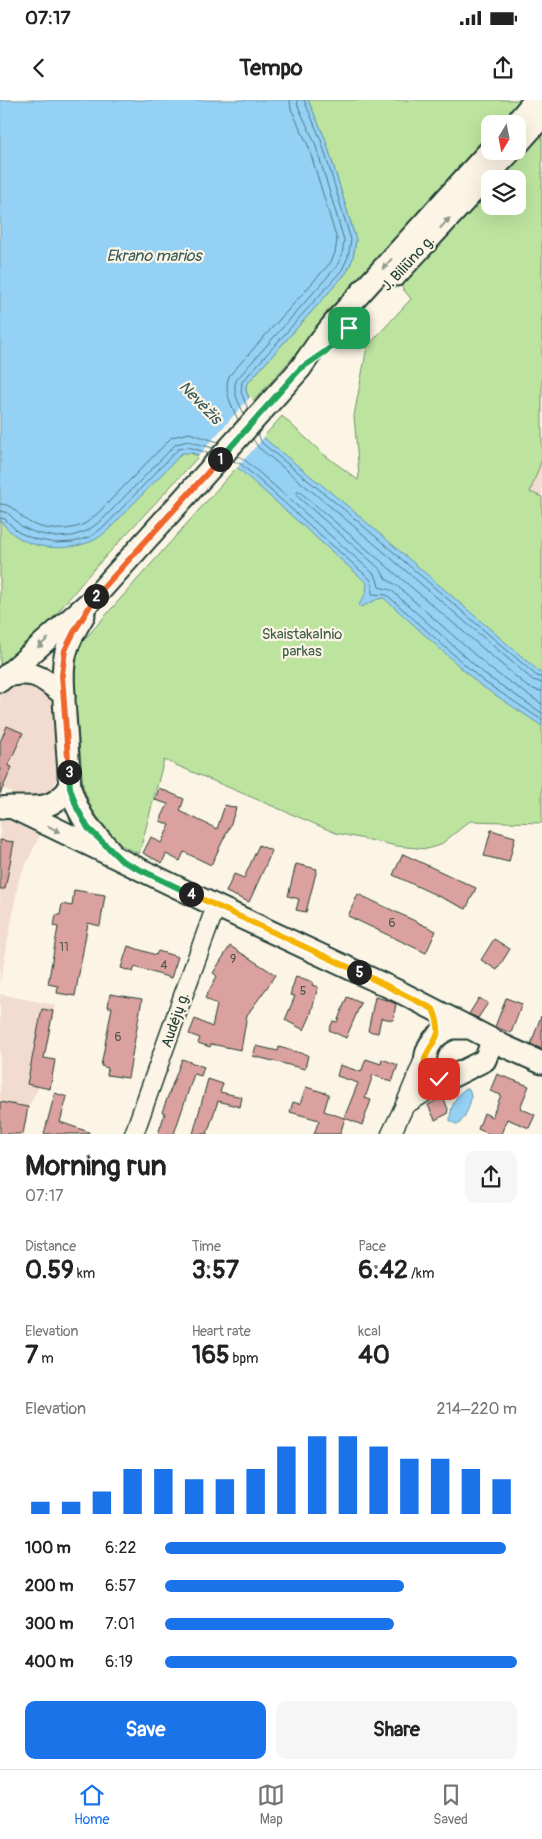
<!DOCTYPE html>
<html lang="en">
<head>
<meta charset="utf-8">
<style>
  :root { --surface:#fff; --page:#f6f6f6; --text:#222; --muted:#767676; --line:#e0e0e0; --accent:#1a73e8 }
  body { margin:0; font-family:Pangolin,sans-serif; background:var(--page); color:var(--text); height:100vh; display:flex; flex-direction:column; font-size:19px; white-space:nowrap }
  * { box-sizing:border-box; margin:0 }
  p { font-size:16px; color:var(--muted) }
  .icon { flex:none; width:28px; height:28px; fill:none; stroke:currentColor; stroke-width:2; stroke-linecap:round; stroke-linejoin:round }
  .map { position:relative; height:1034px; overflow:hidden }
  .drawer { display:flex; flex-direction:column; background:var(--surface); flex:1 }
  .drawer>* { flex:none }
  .needle { width:32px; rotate:190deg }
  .buttons { position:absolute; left:481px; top:15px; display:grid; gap:10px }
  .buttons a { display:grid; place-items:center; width:45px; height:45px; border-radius:10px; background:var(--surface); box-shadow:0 5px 20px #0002; font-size:25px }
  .pin { position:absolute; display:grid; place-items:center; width:42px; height:42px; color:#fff; margin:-21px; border-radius:10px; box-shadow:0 2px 8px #0006 }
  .km { position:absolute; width:25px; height:25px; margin:-12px; border-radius:50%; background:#222; color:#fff; font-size:14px; line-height:25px; text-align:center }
  .round { display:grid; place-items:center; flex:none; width:52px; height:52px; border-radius:10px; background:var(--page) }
  .summary { display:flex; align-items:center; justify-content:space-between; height:85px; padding:0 25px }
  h1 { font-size:28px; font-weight:700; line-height:38px }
  .metrics { display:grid; grid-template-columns:repeat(3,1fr); gap:8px; height:85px; padding:5px 25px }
  .metrics div { display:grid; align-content:center }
  .metrics b { font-size:25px; font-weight:700 }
  .metrics small { font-size:14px; font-weight:400 }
  .metrics p { font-size:14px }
  .chart { height:140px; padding:10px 25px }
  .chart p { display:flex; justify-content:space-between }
  .chart svg { width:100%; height:90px; margin-top:5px; stroke:var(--accent); stroke-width:6 }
  .cta { display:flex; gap:10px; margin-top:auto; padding:10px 25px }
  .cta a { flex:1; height:58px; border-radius:10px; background:var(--accent); color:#fff; font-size:20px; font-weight:700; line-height:58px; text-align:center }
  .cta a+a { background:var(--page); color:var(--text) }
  ul { padding:0 25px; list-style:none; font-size:16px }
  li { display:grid; grid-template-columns:80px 60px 1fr; align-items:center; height:38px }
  li i { height:12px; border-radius:6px; background:var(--accent) }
  .status { display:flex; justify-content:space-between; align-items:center; height:35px; padding:0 25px; background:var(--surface); direction:ltr }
  .status svg { height:14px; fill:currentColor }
  header { display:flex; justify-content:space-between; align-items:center; height:65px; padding:0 25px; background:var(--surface); font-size:22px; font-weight:700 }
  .tabs { display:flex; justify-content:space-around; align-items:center; height:70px; border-top:1px solid var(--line); background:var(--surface); font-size:14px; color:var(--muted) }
  .tabs a { display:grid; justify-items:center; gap:2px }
  .tabs .on { color:var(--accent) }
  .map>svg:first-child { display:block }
  .built { fill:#f2dcd0 }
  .green { fill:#bde49f; stroke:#6e906a }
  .water { fill:#95d0f5; stroke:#6695a8 }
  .pier { fill:#fcf5e5 }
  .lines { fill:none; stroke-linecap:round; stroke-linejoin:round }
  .shore { stroke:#4e7881; stroke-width:1 }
  .building { fill:#dba19e; stroke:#1f3d34 }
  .minor-casing { stroke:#1f3d34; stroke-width:21 }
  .major-casing { stroke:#1f3d34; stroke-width:25 }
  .minor { stroke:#fcf5e5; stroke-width:18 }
  .major { stroke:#fcf5e5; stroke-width:21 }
  .oneway { fill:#8e998c }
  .split-1-casing { stroke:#fff; stroke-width:10 }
  .split-2-casing { stroke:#fff; stroke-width:10 }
  .split-3-casing { stroke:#fff; stroke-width:10 }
  .split-4-casing { stroke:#fff; stroke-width:10 }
  .split-5-casing { stroke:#fff; stroke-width:10 }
  .split-6-casing { stroke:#fff; stroke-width:10 }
  .split-1 { stroke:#22a559; stroke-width:6 }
  .split-2 { stroke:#f0652b; stroke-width:6 }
  .split-3 { stroke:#f0652b; stroke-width:6 }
  .split-4 { stroke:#22a559; stroke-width:6 }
  .split-5 { stroke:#f5b400; stroke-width:6 }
  .split-6 { stroke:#f5b400; stroke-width:6 }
  .labels { text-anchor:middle; stroke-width:4.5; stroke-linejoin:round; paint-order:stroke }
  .number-label { font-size:12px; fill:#4e564e }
  .street-label { font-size:15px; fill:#1f3d34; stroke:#fcf5e5 }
  .park-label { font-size:15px; fill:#3f5e49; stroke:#fcf5e5 }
  .water-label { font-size:16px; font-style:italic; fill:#375a5b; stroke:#fcf5e5 }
</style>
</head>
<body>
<div class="status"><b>07:17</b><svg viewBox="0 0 49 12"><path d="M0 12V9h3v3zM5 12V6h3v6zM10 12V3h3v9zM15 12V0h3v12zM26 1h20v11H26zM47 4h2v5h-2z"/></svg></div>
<header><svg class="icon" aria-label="back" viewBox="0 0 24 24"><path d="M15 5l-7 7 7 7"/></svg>Tempo<svg class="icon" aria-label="share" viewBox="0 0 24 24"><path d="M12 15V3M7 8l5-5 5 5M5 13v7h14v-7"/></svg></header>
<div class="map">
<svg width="542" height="1034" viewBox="0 0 542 1034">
  <rect width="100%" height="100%" fill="#fcf5e5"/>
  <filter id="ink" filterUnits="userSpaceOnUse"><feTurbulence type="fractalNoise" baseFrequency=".02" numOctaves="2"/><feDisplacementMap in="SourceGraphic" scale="10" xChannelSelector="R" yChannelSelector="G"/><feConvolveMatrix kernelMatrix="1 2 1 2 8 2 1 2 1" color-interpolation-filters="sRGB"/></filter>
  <g filter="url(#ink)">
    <g class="built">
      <path d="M542,359V397L530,393Z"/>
      <path d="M20,578L48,592L52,606L58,674L55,684L48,693L39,696L15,694L0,687V590Z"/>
      <path d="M0,717L10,718L19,721L41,733L19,779L0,884Z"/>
      <path d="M0,894L55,905L39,987L28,1007L23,1034H0Z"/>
    </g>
    <g class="green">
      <path d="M308,0H526L504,24H490V39L258,296L251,302L246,291V285L347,172L353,158L356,140L325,38Z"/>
      <path d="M542,29V359L530,392L542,397V723L470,721L440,745L427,749L397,746L336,733L164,660L139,754L119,744L111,735L91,708L83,686L74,584L77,555L83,541L282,316L322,353L358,380L359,375L354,316L367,247L411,199L400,185L490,86V106H518V79H497Z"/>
      <path d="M187,352L199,356L92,471L42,531L0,568V420L2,423L92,441L109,428L182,353Z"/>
    </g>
    <g class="water">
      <path d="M0,0H308L325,38L356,140L353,158L347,172L246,285V291L265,339L350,408L542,574V626L480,585L384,498L378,499L361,507L359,505L366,493L367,483L238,368L192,353H182C165,371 148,389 131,406C119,418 106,436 90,442C74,448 58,449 41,446C24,443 10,434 0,420Z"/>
      <path d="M465,989H469C475,999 465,1018 458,1025L450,1021C450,1009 455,995 465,989Z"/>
    </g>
    <path class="pier" d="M251,296L266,335L235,370L197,357Z"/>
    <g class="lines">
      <g class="shore">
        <path d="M248,309L241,292L242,282L342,170L348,157L351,140L321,40L304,0"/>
        <path d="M244,314C239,302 231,291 237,279L337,166L342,155L344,140L315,43L298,6L297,0"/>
        <path d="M238,320C232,305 223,292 229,276L331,162L335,153L337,140L308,45L291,9L290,0"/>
        <path d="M258,334L262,343L347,412L537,576L542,577"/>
        <path d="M253,339L258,347L343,417L533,580L542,583"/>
        <path d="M238,356L245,360L374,474L377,479L379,487L391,490L487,576L542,613"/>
        <path d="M233,361L241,364L370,479L372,483V494L387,495L483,581L542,620"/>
        <path d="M0,404C13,404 16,413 26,420C40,431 68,432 84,424C88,422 93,417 97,414L172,337L189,333L218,342"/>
        <path d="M0,411L8,413L22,427L36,433L56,437L72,436L87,431L102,420L176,344L188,341L213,348"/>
        <path d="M0,418L5,419L18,432L34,439L56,443L73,442L90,437L106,425L178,349L188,347L208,353"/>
        <path d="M542,591L536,590L528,587L300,392H297V396L380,469L386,479L396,485L492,570L542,604"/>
      </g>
    </g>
    <g class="building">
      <path d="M7,626L23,633L8,666L12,667L0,694V642Z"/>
      <path d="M159,688L184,699L180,711L217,729L225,705L236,708L230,726L211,765L184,752L180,761L166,754L162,763L143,753L151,737L161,743L170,725L160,721L168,704L155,700Z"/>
      <path d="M491,730L515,737L509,762L484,756Z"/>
      <path d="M0,740L14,742L5,789H0Z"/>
      <path d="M259,745L272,751L249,802L226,792L234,774L244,778Z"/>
      <path d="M403,754L476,788L466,809L393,775Z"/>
      <path d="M296,764L317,769L306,812L296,810L299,799L288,796Z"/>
      <path d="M74,790L105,795L100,826L88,823L75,896L57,893L58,886L48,884L58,827L54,826L56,815H60L62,804L72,806Z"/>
      <path d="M358,794L436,831L426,853L348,816Z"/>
      <path d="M494,839L510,849L497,870L481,860Z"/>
      <path d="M128,846L156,855L158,851L178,857L171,878L135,867L133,872L121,868Z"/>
      <path d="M230,846L276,875L247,915L241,950L211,944L210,947L198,943L200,938L189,934L195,919L212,927L217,905L205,898L217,876L213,873Z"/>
      <path d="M296,876L313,882L312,885L318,887L310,917L304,930L285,920L295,896L290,895Z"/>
      <path d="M110,894L142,899L128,978L107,975L108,968L101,966L112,907H108Z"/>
      <path d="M347,897L361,903L346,938L329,930L333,921L337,922Z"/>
      <path d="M375,897L387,900L396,904L393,920L381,918L378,933L368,931Z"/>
      <path d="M479,898L488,903L478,918L469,914Z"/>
      <path d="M506,898L522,904L511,933L495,927Z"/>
      <path d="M42,909L53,911L44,958L55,960L50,989L27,984Z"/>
      <path d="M541,916L542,917V949L531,944Z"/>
      <path d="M256,946L278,951L279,947L308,955L305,969L253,956Z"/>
      <path d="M182,959L204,967L201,976L194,974L174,1034H158L165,1013L162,1012Z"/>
      <path d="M366,959L381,964L382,959L398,965L392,982L373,975L365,998L371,1000L362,1025L345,1018L340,1034H314L319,1020L290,1012L293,1002L300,1004L306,987L329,994L324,1011L344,1018L358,983L337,976L340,965L361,972Z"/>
      <path d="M497,974L529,986L520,1008L535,1015L529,1028L507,1019L501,1034H489L478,1029L484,1013L492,1017L501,995L490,991Z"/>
      <path d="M208,979L223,984L220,992L242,997L240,1007L218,1001L207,1034H193Z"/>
      <path d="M55,993L67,997L60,1022L89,1032V1034H44Z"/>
      <path d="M443,997L448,1009L447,1014L435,1020L428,1005Z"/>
      <path d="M0,1002L28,1007L23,1034H0Z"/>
    </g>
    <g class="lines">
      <g class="minor-casing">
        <g id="minor">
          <path d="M405,1005L445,980"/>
          <path d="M134,1034L183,896L216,806"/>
          <path d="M391,1034L405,1005L425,957"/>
        </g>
      </g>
      <g class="major-casing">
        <g id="major">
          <path d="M515,24L535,0"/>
          <path d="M518,44L542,17"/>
          <path d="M396,175L511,51"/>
          <path d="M6,576C36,570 41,577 64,595V600L70,688C51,710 41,707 15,707"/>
          <path d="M0,581L93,499L300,269L318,243L338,218L490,50"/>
          <path d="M64,595C61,558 65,546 84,515"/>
          <path d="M70,688C80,718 87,726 109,749"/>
          <path d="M0,708L11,707L216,806L402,893L470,928"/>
          <path d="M452,928H470L489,938L490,947L485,960L445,980L430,975L427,972C421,951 433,934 452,928Z"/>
          <path d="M489,938L504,946L542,963"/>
        </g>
      </g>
      <use href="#minor" class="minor"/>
      <use href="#major" class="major"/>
    </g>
    <defs><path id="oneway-solid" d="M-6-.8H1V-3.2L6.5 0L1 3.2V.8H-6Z" transform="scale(1.25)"/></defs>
    <g class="oneway">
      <use href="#oneway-solid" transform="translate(445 123) rotate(-47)"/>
      <use href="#oneway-solid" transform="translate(387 164) rotate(132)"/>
      <use href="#oneway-solid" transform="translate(43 543) rotate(139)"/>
      <use href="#oneway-solid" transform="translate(54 729) rotate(26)"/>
    </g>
  </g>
  <g class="lines" filter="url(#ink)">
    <g class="split-1-casing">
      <path id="split-1" d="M220,359L300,269L329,249L349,228"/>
    </g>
    <g class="split-2-casing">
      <path id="split-2" d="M96,496L220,359"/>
    </g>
    <g class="split-3-casing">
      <path id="split-3" d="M69,672L62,575L65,550L74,532L96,496"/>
    </g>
    <g class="split-4-casing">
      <path id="split-4" d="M69,672L70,688L77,708L88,728L122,761L191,794"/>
    </g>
    <g class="split-5-casing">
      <path id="split-5" d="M191,794L359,872"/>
    </g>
    <g class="split-6-casing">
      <path id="split-6" d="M359,872L433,909C436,916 439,925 438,932C435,948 415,957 430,975L439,979"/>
    </g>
    <use href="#split-1" class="split-1"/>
    <use href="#split-2" class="split-2"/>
    <use href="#split-3" class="split-3"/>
    <use href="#split-4" class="split-4"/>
    <use href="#split-5" class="split-5"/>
    <use href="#split-6" class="split-6"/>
  </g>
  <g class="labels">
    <g class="number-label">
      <text x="392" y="827">6</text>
      <text x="64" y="851">11</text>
      <text x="233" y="863">9</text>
      <text x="164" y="869">4</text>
      <text x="303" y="895">5</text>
      <text x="118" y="941">6</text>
    </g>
    <g class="street-label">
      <text transform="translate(408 163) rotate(-47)" y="5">J. Biliūno g.</text>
      <text transform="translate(175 920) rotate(-71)" y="5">Audėjų g.</text>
    </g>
    <g class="park-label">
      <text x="302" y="539">Skaistakalnio<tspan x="302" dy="17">parkas</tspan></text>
    </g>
    <g class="water-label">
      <text x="154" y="161">Ekrano marios</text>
      <text transform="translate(201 302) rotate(46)" y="6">Nevėžis</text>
    </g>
  </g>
</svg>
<div class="buttons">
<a><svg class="needle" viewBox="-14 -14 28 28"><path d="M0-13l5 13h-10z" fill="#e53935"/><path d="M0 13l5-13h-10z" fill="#767676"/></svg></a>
<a><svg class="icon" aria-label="layers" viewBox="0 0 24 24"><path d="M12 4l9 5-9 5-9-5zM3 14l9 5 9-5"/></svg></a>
</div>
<div class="pin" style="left:349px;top:228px;background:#1e9e55"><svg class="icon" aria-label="arrive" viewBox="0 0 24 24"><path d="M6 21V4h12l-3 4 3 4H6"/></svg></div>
<div class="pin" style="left:439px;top:979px;background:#d93025"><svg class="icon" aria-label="check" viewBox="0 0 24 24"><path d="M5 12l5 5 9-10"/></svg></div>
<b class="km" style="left:220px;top:359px">1</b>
<b class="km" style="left:96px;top:496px">2</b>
<b class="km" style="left:69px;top:672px">3</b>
<b class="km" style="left:191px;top:794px">4</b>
<b class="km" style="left:359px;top:872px">5</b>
</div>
<section class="drawer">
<div class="summary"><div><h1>Morning run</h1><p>07:17</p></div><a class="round"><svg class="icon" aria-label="share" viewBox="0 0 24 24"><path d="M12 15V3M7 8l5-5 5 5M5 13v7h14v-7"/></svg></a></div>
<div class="metrics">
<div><p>Distance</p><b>0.59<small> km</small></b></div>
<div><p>Time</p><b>3:57</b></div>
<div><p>Pace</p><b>6:42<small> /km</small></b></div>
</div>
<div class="metrics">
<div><p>Elevation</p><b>7<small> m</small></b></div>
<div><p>Heart rate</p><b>165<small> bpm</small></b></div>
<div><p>kcal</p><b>40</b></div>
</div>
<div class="chart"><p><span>Elevation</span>214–220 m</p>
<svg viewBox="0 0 160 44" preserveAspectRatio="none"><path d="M5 44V38M15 44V38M25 44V33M35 44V22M45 44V22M55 44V27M65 44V27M75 44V22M85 44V11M95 44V6M105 44V6M115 44V11M125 44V17M135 44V17M145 44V22M155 44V27"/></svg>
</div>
<ul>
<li><b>100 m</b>6:22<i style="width:97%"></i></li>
<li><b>200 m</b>6:57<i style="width:68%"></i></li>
<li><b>300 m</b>7:01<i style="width:65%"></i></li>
<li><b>400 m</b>6:19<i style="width:100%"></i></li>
</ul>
<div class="cta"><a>Save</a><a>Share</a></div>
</section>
<nav class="tabs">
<a class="on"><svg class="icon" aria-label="home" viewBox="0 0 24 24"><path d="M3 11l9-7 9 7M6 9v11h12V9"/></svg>Home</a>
<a><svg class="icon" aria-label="map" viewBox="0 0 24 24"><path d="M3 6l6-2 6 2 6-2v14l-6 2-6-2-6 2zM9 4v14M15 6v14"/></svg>Map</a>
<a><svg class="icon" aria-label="saved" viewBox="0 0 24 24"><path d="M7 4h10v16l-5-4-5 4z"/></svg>Saved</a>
</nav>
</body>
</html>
